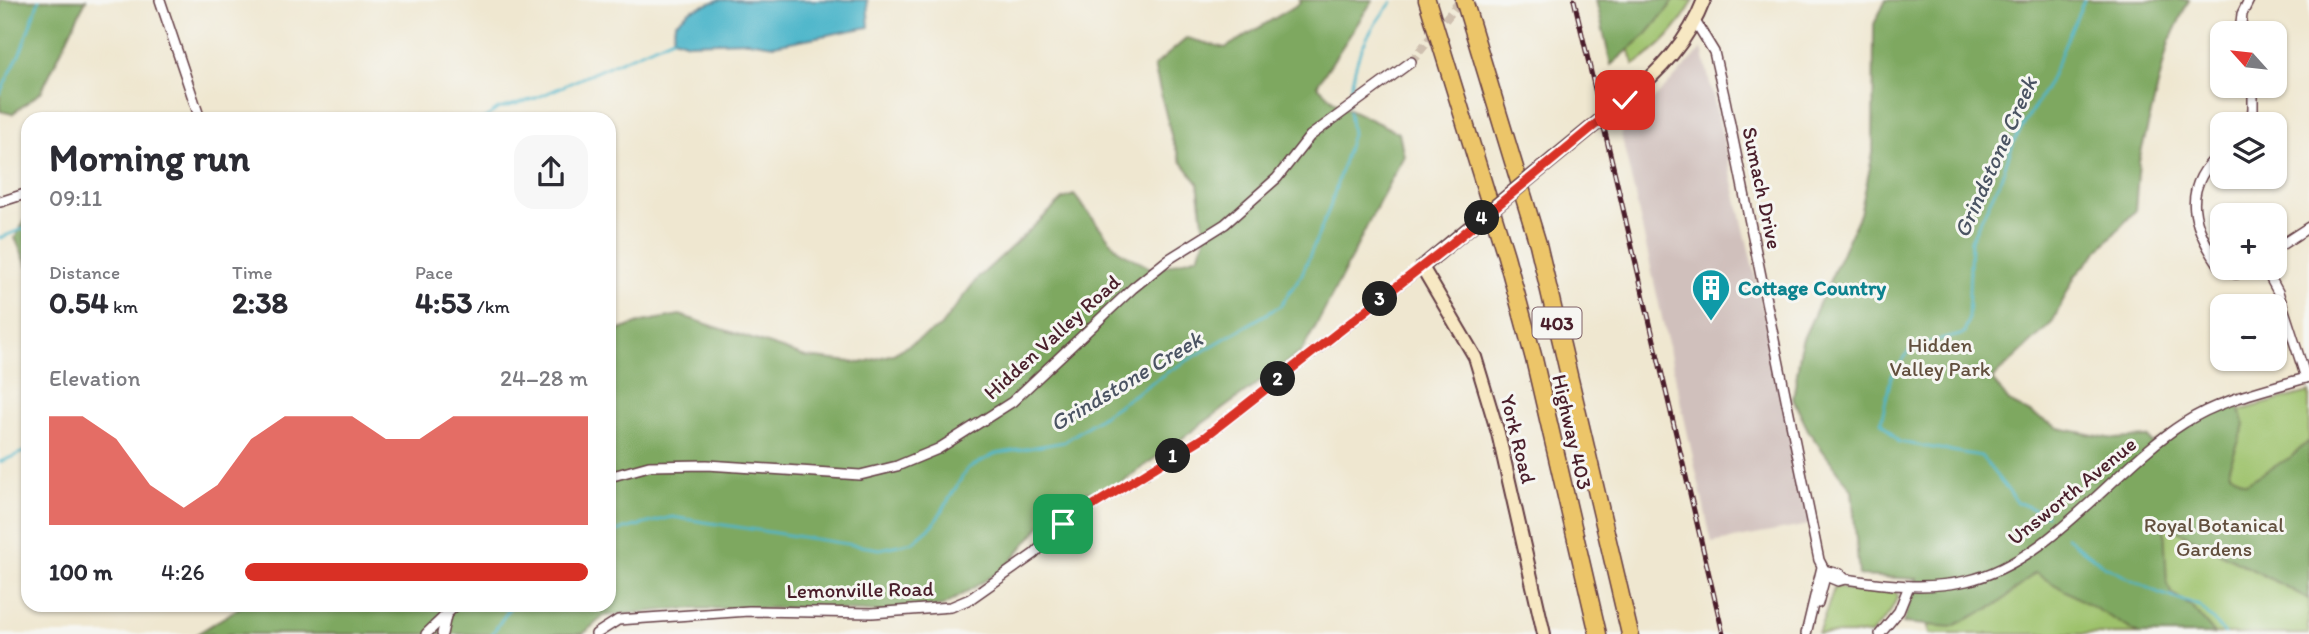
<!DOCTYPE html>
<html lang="en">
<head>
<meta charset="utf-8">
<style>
  :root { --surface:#fff; --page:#f7f7f7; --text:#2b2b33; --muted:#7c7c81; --accent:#d93025 }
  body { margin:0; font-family:Itim,sans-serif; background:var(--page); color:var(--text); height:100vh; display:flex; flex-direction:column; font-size:26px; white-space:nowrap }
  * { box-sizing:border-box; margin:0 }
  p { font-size:23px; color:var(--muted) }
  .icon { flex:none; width:38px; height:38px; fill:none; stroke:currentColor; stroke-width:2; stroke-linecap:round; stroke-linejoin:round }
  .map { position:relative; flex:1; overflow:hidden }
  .panel { position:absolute; left:21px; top:112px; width:595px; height:500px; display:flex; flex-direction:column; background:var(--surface); border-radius:21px; box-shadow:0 2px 5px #0004 }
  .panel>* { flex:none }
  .needle { width:46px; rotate:297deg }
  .fabs { position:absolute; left:2210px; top:21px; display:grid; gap:14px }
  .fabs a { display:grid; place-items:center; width:77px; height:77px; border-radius:14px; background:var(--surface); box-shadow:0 2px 5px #0004; font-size:35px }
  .pin { position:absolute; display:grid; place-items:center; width:60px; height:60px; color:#fff; margin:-30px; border-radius:14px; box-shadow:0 4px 10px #0006 }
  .km { position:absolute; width:35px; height:35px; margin:-18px; border-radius:50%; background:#222; color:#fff; font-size:19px; line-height:35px; text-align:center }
  .round { display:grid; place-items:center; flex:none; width:74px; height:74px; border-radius:21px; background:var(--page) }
  .overview { display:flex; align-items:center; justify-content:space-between; height:119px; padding:0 28px }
  h1 { font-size:38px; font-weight:700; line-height:52px }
  .metrics { display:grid; grid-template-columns:repeat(3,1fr); gap:10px; height:119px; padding:7px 28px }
  .metrics div { display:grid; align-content:center }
  .metrics b { font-size:30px; font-weight:700 }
  .metrics small { font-size:19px; font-weight:400 }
  .metrics p { font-size:19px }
  .chart { height:196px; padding:14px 28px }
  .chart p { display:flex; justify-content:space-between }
  .chart svg { width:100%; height:126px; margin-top:7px; fill:var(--accent); opacity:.7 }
  ul { padding:0 28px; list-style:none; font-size:23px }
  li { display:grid; grid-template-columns:112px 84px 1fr; align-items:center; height:52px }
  li i { height:18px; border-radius:9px; background:var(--accent) }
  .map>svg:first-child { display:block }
  .industrial { fill:#d0c0bc }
  .green { fill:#9ec26c; stroke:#74704c; stroke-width:2 }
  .forest { fill:#7ea860; stroke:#646446; stroke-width:2 }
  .water { fill:#4db6ca; stroke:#4c6a7a; stroke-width:2 }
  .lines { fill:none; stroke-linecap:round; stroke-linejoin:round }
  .stream { stroke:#4db6ca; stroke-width:2.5 }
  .street-tunnel { stroke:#cebfaf; stroke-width:9; stroke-dasharray:9 4.5; stroke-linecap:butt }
  .street-casing { stroke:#633d44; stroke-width:12 }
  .secondary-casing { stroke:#633d44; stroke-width:16 }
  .highway-casing { stroke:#633d44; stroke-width:19 }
  .street { stroke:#fff; stroke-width:9 }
  .secondary { stroke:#f7e8c3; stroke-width:12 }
  .highway { stroke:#ecc569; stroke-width:16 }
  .rail-casing { stroke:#4a1f2b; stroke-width:5 }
  .rail { stroke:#f6f6f2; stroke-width:2.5; stroke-dasharray:8; stroke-linecap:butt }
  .secondary-bridge-casing { stroke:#633d44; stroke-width:16; stroke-linecap:butt }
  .secondary-bridge { stroke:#f7e8c3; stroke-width:12 }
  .route-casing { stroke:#fff; stroke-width:14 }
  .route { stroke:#d93025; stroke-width:9 }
  .labels { text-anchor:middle; stroke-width:6; stroke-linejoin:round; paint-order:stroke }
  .shield { fill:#f6f6f2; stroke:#7e6067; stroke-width:2 }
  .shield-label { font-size:19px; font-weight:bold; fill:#4a1f2b }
  .street-label { font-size:21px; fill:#4a1f2b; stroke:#f6f6f2 }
  .culture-label { font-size:21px; font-weight:bold; fill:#0d838f; stroke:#f6f6f2; text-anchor:start }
  .park-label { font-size:21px; fill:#63503e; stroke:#f6f6f2 }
  .water-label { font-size:23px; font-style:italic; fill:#4b5463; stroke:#f6f6f2 }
</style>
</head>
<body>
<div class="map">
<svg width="2309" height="634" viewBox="0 0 2309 634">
  <rect width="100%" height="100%" fill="#f6f6f2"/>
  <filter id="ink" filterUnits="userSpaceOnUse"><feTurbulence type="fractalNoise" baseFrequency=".0143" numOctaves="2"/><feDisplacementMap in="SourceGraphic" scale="14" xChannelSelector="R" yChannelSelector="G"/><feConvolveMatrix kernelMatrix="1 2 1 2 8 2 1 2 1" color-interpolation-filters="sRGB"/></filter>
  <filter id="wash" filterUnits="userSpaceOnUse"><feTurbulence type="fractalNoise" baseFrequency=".00686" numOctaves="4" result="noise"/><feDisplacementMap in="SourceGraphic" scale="28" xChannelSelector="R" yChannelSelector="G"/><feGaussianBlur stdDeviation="1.57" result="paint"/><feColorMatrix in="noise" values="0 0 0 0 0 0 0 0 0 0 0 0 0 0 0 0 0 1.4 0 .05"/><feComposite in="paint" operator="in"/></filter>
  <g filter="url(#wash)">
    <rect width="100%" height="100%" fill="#efe7d0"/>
    <path class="industrial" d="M1702,49L1813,524L1712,543L1621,133Z"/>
    <g class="green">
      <path d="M1616,0H1694C1678,28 1662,47 1634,65Z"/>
      <path d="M2309,392V634H1929L1925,611L2238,411Z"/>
      <path d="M1835,586L1851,591H1895L1898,596L1889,614L1871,634H1818Z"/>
    </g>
    <g class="forest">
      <path d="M0,0H86L41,92L12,114L0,111Z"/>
      <path d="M1299,0H1373L1317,85L1336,103L1399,133L1404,156C1367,220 1339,289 1301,352L1111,490L1086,492L1053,511L1004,569L943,606L899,613L798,608L677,609L604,616L583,634H197L242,606H609V334L642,322L680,315L806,357L861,363L893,354L940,327L977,279L1063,199L1074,195L1118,250L1154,270L1198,256L1205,238L1198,183L1181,161L1172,139L1154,66L1187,38L1225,48L1300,3Z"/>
      <path d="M1596,0H1675L1647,34L1611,65Z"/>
      <path d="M1886,0H2189L2169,42L2139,161L2135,211L2075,276L2052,323L1992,379L2009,402L2059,428L2113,439L2149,437L2152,444L2236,398L2245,425L2229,467L2230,473L2246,483L2291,457L2309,441V599L2164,524L2167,584L2172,593L2193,608L2215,634H2139L2035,573L1997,605L1951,627L1903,623L1917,579L1859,576L1852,490L1809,432L1793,399L1802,341L1860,214L1873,153L1874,24Z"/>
      <path d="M28,214V267L15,238Z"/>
    </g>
    <path class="water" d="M719,0H867L869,27L774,45L747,41L688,43L673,38L675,23L691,10Z"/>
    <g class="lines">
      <g class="stream">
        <path d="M0,93L21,51L39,0"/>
        <path d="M1348,104C1355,59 1362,37 1392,2"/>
        <path d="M483,119L498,109L534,99L673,38"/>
        <path d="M0,238L22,229L28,230"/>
        <path d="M0,462L28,450"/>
        <path d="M2047,515L2017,502L1981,456L1899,442L1881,422L1891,377L1912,347L1964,334L1968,320L1971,240L2001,178L2014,141L2048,84L2084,0"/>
        <path d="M609,533L672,517L880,549L913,542L934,524L967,469L995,454L1064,442L1166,373L1280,306L1302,274L1330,207L1352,134L1349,111"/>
        <path d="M2066,537L2104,566L2159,593L2200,606L2225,634"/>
        <path d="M492,634L511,606"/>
      </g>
    </g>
  </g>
  <g filter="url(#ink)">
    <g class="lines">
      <path class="street-tunnel" d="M1411,62L1461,0"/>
      <g class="street-casing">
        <g id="street">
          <path d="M160,0L200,119"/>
          <path d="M1695,21L1714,52L1725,100L1819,560L1828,577L1838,581L1845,579C1885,585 1926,590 1966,581C2051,562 2113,468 2184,423C2221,399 2268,389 2309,377"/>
          <path d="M2240,33L2242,14L2249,0"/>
          <path d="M2248,124L2253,110V86"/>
          <path d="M2222,152C2179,188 2192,227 2222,269L2236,274L2253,268"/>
          <path d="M0,202L28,193"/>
          <path d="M2275,249L2309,227"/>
          <path d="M2265,268L2278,292L2306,378"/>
          <path d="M609,477L649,466L707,465L860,475L897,466L938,449L1012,402L1133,288L1169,259L1225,224L1277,178L1310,136L1411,62"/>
          <path d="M1827,571L1840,574L1845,579"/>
          <path d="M1818,603L1826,573"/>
          <path d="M426,634L455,606"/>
          <path d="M442,634L446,616"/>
          <path d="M596,634L618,620L749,611L872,613L951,607L970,599L1034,554L1063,524L1206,436L1422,267"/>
          <path d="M1806,634L1822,567"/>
          <path d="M1880,634L1899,611L1909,586"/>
        </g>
      </g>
      <g class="secondary-casing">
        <g id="secondary">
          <path d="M1625,100C1660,71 1688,42 1704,0"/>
          <path d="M1452,242L1422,267L1475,357L1498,433L1544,634"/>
        </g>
      </g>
      <g class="highway-casing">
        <g id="highway">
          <path d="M1427,0L1506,256L1534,359L1598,634"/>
          <path d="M1464,0L1538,244L1630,634"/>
        </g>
      </g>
      <use href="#street" class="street"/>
      <use href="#secondary" class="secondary"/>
      <use href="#highway" class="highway"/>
      <g class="rail-casing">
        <path id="rail" d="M1574,0L1723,634"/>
      </g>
      <use href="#rail" class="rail"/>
      <g class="secondary-bridge-casing">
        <path id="secondary-bridge" d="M1452,242L1625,100"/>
      </g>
      <use href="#secondary-bridge" class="secondary-bridge"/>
    </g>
  </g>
  <g class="lines" filter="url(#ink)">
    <g class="route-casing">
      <path id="route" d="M1063,524L1206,436L1452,243L1625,100"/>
    </g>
    <use href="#route" class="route"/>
  </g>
  <defs>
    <g id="building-pin" transform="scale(2.0125)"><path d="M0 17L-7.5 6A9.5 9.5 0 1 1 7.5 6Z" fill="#0f9aa8" stroke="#f6f6f2"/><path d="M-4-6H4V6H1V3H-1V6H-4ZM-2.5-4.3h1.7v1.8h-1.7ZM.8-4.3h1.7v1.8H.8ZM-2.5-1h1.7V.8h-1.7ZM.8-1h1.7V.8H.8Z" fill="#fff"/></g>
  </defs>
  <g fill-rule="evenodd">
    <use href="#building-pin" x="1711" y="288"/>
  </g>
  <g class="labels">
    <rect class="shield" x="1532.5" y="307.5" width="49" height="31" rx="5"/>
    <g class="shield-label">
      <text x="1557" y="330">403</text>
    </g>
    <g class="street-label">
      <text transform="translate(1762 188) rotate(78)" y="7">Sumach Drive</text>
      <text transform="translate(1052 337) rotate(-42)" y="7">Hidden Valley Road</text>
      <text transform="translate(1572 432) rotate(77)" y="7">Highway 403</text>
      <text transform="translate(1518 439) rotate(76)" y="7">York Road</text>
      <text transform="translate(2072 491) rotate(-39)" y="7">Unsworth Avenue</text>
      <text transform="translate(860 590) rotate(-1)" y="7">Lemonville Road</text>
    </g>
    <g class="culture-label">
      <text x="1738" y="295">Cottage Country</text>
    </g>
    <g class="park-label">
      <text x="1940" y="352">Hidden<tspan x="1940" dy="24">Valley Park</tspan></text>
      <text x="2214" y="532">Royal Botanical<tspan x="2214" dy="24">Gardens</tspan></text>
    </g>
    <g class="water-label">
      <text transform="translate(1995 157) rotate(-66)" y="8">Grindstone Creek</text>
      <text transform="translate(1126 381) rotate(-31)" y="8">Grindstone Creek</text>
    </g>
  </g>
</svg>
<div class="fabs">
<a><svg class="needle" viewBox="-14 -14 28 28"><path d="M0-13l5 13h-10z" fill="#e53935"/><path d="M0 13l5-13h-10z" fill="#7c7c81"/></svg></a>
<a><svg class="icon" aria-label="layers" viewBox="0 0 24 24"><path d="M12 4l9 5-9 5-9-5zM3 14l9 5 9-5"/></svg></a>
<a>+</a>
<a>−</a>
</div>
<div class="pin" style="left:1063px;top:524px;background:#1e9e55"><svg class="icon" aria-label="arrive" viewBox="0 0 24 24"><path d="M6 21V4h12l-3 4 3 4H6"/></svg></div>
<div class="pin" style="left:1625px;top:100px;background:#d93025"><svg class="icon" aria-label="check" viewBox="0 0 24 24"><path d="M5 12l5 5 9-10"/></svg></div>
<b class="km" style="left:1173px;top:456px">1</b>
<b class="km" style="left:1278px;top:379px">2</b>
<b class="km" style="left:1380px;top:299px">3</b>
<b class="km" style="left:1482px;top:218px">4</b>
<section class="panel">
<div class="overview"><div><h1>Morning run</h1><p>09:11</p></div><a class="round"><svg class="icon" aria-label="share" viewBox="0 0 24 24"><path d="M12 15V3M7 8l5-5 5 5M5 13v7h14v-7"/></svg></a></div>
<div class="metrics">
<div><p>Distance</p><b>0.54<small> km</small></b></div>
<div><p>Time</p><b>2:38</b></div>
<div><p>Pace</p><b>4:53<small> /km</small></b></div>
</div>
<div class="chart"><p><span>Elevation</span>24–28 m</p>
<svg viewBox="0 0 160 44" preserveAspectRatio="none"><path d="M0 44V6L10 6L20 14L30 30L40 38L50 30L60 14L70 6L80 6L90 6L100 14L110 14L120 6L130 6L140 6L150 6L160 6V44z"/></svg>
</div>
<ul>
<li><b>100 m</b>4:26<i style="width:100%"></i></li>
</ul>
</section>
</div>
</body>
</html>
